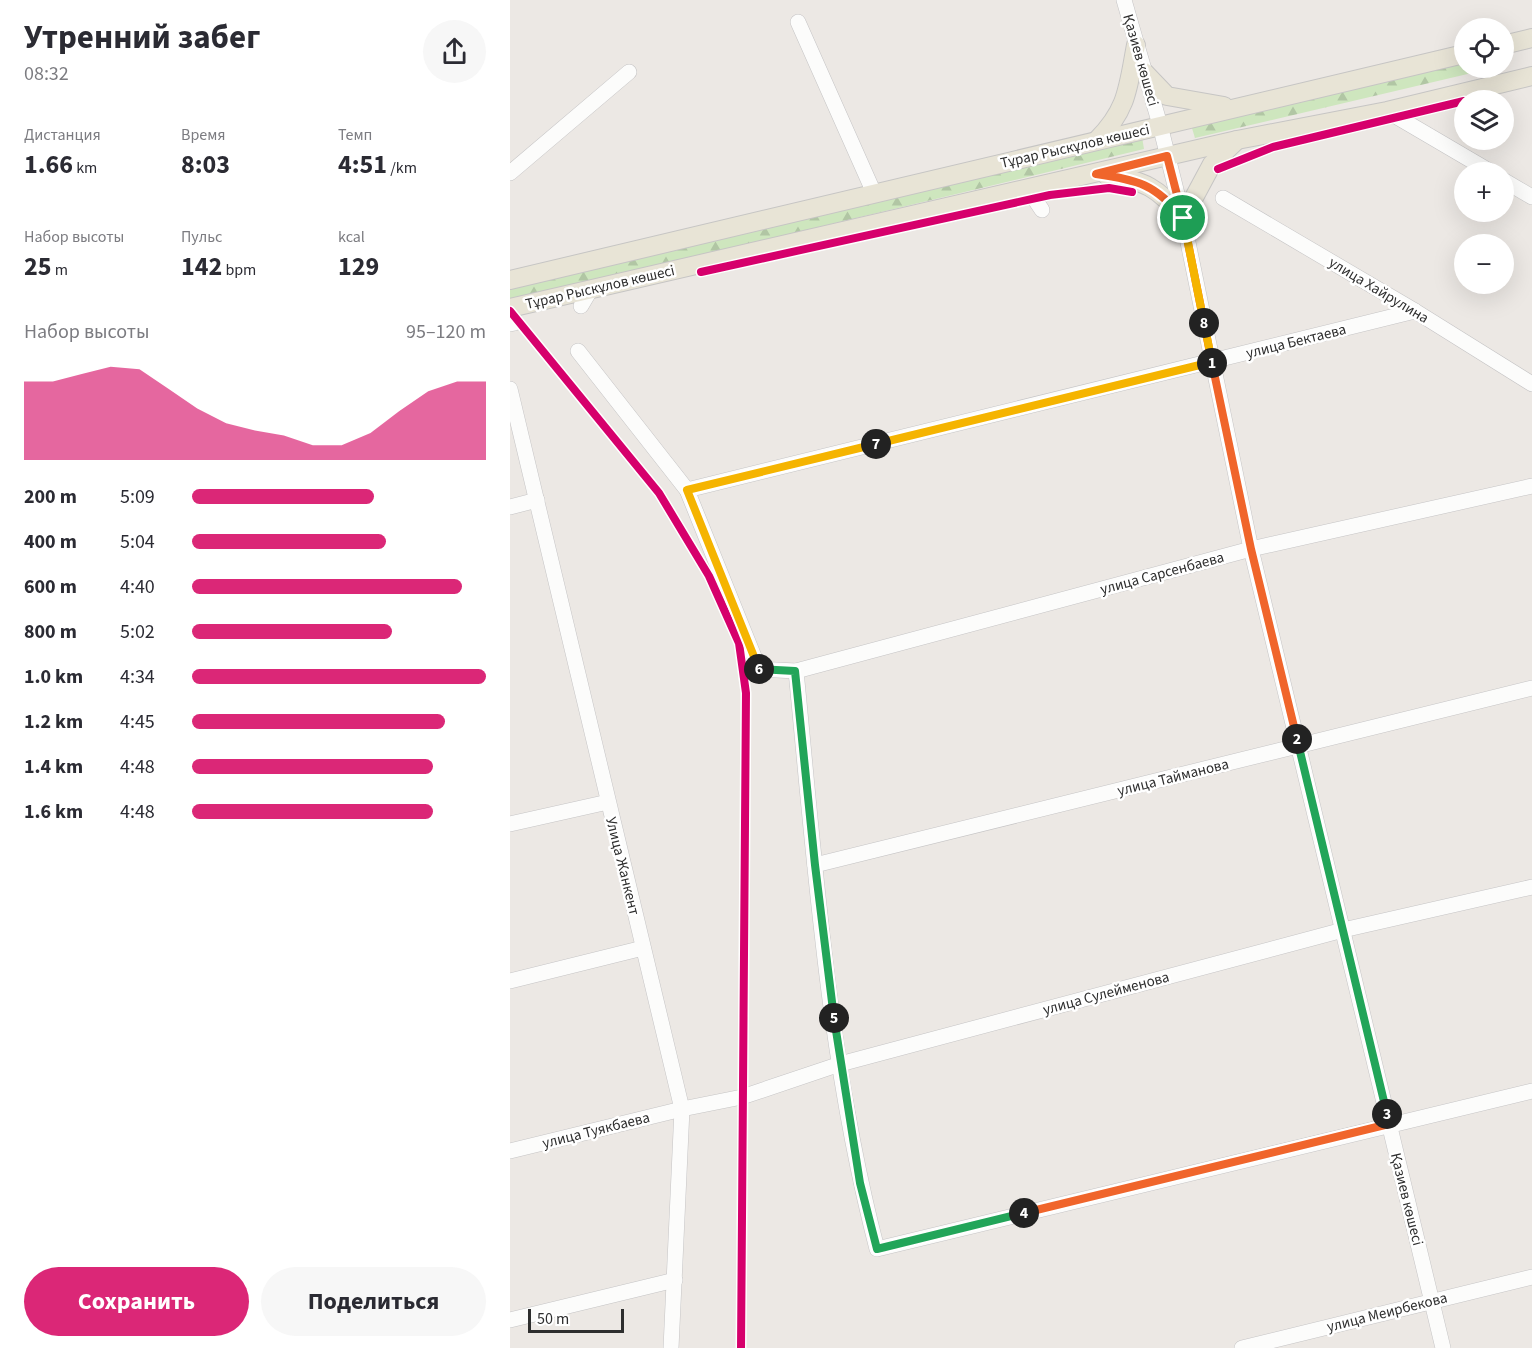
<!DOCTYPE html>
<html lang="ru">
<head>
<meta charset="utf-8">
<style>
  :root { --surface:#fff; --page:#f7f7f7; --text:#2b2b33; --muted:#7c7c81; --accent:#db2777 }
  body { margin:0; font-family:"Source Sans 3",sans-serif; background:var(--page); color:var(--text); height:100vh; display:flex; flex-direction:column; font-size:22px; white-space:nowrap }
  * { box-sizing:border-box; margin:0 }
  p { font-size:20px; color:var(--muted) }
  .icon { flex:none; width:33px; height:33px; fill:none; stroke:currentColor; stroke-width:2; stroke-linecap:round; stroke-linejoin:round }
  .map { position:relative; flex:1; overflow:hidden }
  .drawer { display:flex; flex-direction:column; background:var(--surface); width:510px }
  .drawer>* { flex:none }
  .buttons { position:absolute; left:944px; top:18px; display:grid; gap:12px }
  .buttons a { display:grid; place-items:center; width:60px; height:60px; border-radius:50%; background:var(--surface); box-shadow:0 6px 24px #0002; font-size:30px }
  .scale { position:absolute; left:18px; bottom:15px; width:96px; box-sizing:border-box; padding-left:6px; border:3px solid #2e2e2e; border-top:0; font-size:16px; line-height:21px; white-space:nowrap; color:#2e2e2e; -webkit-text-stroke:4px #fff; paint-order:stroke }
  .pin { position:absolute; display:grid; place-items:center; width:51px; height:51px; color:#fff; margin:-26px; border:3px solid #fff; border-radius:50%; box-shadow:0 2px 6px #0007 }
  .km { position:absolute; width:30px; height:30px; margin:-15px; border-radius:50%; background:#222; color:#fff; font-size:16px; line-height:30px; text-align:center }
  .round { display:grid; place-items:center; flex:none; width:63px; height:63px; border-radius:32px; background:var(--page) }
  .overview { display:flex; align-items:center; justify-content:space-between; height:102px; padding:0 24px }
  h1 { font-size:33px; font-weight:700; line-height:45px }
  .figures { display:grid; grid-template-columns:repeat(3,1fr); gap:9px; height:102px; padding:6px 24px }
  .figures div { display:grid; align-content:center }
  .figures b { font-size:26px; font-weight:700 }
  .figures small { font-size:16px; font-weight:400 }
  .figures p { font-size:16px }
  .chart { height:168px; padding:12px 24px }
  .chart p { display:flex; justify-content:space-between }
  .chart svg { width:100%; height:108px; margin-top:6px; fill:var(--accent); opacity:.7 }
  .action { display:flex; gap:12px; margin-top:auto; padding:12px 24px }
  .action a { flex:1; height:69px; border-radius:36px; background:var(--accent); color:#fff; font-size:24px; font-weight:700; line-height:69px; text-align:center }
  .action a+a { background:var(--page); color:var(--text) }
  ul { padding:0 24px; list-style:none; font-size:20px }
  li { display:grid; grid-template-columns:96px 72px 1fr; align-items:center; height:45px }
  li i { height:15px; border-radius:8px; background:var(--accent) }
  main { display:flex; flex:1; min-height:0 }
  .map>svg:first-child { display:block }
  .forest { fill:url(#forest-firs) }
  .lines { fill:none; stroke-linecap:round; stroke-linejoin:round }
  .minor-casing { stroke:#c5c4c5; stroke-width:16 }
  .major-casing { stroke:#c6c5c4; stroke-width:20 }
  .minor { stroke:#fcfcfb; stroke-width:15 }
  .major { stroke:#e8e4d6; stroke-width:18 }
  .cycleway-casing { stroke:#fff; stroke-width:11 }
  .cycleway { stroke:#d6006c; stroke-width:8 }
  .split-1-casing { stroke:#fff; stroke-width:12 }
  .split-2-casing { stroke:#fff; stroke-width:12 }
  .split-3-casing { stroke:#fff; stroke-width:12 }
  .split-4-casing { stroke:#fff; stroke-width:12 }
  .split-5-casing { stroke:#fff; stroke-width:12 }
  .split-6-casing { stroke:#fff; stroke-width:12 }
  .split-7-casing { stroke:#fff; stroke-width:12 }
  .split-8-casing { stroke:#fff; stroke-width:12 }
  .split-9-casing { stroke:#fff; stroke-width:12 }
  .split-1 { stroke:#f0652b; stroke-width:8 }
  .split-2 { stroke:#f0652b; stroke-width:8 }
  .split-3 { stroke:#22a559; stroke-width:8 }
  .split-4 { stroke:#f0652b; stroke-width:8 }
  .split-5 { stroke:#22a559; stroke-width:8 }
  .split-6 { stroke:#22a559; stroke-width:8 }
  .split-7 { stroke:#f5b400; stroke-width:8 }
  .split-8 { stroke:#f5b400; stroke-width:8 }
  .split-9 { stroke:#f5b400; stroke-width:8 }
  .labels { text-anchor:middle; stroke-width:5; stroke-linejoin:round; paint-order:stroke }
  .street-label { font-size:15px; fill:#2e2e2e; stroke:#fff }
</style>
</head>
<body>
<main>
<section class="drawer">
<div class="overview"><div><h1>Утренний забег</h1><p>08:32</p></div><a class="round"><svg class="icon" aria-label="share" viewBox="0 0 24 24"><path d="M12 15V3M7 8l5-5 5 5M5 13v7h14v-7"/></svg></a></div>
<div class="figures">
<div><p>Дистанция</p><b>1.66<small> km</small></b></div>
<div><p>Время</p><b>8:03</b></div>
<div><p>Темп</p><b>4:51<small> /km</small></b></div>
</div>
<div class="figures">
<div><p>Набор высоты</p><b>25<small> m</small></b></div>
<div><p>Пульс</p><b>142<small> bpm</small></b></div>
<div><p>kcal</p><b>129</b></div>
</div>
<div class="chart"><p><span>Набор высоты</span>95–120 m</p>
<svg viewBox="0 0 160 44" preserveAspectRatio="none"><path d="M0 44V12L10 12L20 9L30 6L40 7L50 15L60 23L70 29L80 32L90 34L100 38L110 38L120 33L130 24L140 16L150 12L160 12V44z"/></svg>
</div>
<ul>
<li><b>200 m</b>5:09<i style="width:62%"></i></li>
<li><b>400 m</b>5:04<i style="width:66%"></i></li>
<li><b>600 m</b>4:40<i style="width:92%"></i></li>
<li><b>800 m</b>5:02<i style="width:68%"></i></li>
<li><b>1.0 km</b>4:34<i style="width:100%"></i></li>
<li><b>1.2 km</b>4:45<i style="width:86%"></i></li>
<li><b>1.4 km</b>4:48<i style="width:82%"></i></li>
<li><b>1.6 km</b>4:48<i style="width:82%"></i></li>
</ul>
<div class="action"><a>Сохранить</a><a>Поделиться</a></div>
</section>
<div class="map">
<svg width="1022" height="1348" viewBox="0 0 1022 1348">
  <defs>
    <pattern id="forest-firs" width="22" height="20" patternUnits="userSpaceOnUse" patternTransform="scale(1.5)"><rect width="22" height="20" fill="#cee6be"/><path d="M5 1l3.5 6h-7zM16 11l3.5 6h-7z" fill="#b1c6a4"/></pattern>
  </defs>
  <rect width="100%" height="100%" fill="#ece8e4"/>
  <g class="forest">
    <path d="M954,61V68H983L685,138L681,125Z"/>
    <path d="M632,137L634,149L0,301V288Z"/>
  </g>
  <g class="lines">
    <g class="minor-casing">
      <g id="minor">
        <path d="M614,0L650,125L673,218L741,549L933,1348"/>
        <path d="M288,22L364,193"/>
        <path d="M877,111L981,172"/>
        <path d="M0,173L119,72"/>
        <path d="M993,180L1022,197"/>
        <path d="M518,189L532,210"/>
        <path d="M713,198L905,311L1022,384"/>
        <path d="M71,306L81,289"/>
        <path d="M0,324L5,323"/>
        <path d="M68,351L177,490L249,669L286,671L741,549L1022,486"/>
        <path d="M0,389L172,1109L161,1348"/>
        <path d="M177,490L905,311"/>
        <path d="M0,507L27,500"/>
        <path d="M286,671C305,864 318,1061 367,1249L1022,1091"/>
        <path d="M0,824L98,802"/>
        <path d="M305,865L1022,688"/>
        <path d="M0,981L133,948"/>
        <path d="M0,1151L172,1109L232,1097L330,1064L833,930L1022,887"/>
        <path d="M0,1320L165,1280"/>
        <path d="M732,1348L1022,1277"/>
      </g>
    </g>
    <g class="major-casing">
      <g id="major">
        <path d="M993,45L1022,38"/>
        <path d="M634,72L657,96L714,106"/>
        <path d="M587,140C618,109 618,87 626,45"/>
        <path d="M596,175C634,180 649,188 673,218L702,164L727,140"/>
        <path d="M0,280L954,54"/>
        <path d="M0,308L727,140L877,111L1022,76"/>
      </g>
    </g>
    <use href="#minor" class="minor"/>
    <use href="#major" class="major"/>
    <g class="cycleway-casing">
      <g id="cycleway">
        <path d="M708,169L763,147L954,101"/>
        <path d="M191,272L540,195L599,188L622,192"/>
        <path d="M0,311L149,493L199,576L229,643L236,693L231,1348"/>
      </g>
    </g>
    <use href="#cycleway" class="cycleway"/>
  </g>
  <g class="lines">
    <g class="split-1-casing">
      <path id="split-1" d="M673,218C645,184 628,180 586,174L657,156L673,218L702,363"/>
    </g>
    <g class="split-2-casing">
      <path id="split-2" d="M702,363L741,549L787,739"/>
    </g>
    <g class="split-3-casing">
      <path id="split-3" d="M787,739L877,1114"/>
    </g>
    <g class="split-4-casing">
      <path id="split-4" d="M514,1213L879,1124L877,1114"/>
    </g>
    <g class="split-5-casing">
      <path id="split-5" d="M324,1018L350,1183L367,1249L514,1213"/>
    </g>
    <g class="split-6-casing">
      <path id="split-6" d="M249,669L285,671L305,865L324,1018"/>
    </g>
    <g class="split-7-casing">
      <path id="split-7" d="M249,669L177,490L366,444"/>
    </g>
    <g class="split-8-casing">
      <path id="split-8" d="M366,444L702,362L694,323"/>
    </g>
    <g class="split-9-casing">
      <path id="split-9" d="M673,218L694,323"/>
    </g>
    <use href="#split-1" class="split-1"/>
    <use href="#split-2" class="split-2"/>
    <use href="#split-3" class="split-3"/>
    <use href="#split-4" class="split-4"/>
    <use href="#split-5" class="split-5"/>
    <use href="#split-6" class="split-6"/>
    <use href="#split-7" class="split-7"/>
    <use href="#split-8" class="split-8"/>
    <use href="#split-9" class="split-9"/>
  </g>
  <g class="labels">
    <g class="street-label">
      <text transform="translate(631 60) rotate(74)" y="5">Қазиев көшесі</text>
      <text transform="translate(565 146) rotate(-13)" y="5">Тұрар Рыскұлов көшесі</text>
      <text transform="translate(90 287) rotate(-13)" y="5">Тұрар Рыскұлов көшесі</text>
      <text transform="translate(869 290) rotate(31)" y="5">улица Хайрулина</text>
      <text transform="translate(786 341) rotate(-14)" y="5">улица Бектаева</text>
      <text transform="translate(652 573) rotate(-15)" y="5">улица Сарсенбаева</text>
      <text transform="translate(663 777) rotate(-14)" y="5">улица Тайманова</text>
      <text transform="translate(113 866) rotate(76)" y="5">Улица Жанкент</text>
      <text transform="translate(596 993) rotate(-15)" y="5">улица Сулейменова</text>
      <text transform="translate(86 1130) rotate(-14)" y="5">улица Туякбаева</text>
      <text transform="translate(897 1199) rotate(76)" y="5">Қазиев көшесі</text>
      <text transform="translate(877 1312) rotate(-14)" y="5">улица Меирбекова</text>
    </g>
  </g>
</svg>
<div class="buttons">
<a><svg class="icon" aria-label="locate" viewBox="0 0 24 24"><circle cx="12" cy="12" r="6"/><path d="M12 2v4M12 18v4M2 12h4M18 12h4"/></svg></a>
<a><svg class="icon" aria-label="layers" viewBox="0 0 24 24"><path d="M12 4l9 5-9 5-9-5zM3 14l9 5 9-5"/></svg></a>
<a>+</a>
<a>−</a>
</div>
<div class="scale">50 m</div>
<div class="pin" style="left:673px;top:218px;background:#1e9e55"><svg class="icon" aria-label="arrive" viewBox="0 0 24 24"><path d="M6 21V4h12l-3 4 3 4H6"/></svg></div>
<b class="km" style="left:702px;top:363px">1</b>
<b class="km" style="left:787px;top:739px">2</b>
<b class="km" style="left:877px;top:1114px">3</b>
<b class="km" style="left:514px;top:1213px">4</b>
<b class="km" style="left:324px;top:1018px">5</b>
<b class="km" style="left:249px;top:669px">6</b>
<b class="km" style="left:366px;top:444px">7</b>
<b class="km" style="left:694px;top:323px">8</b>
</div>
</main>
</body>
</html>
